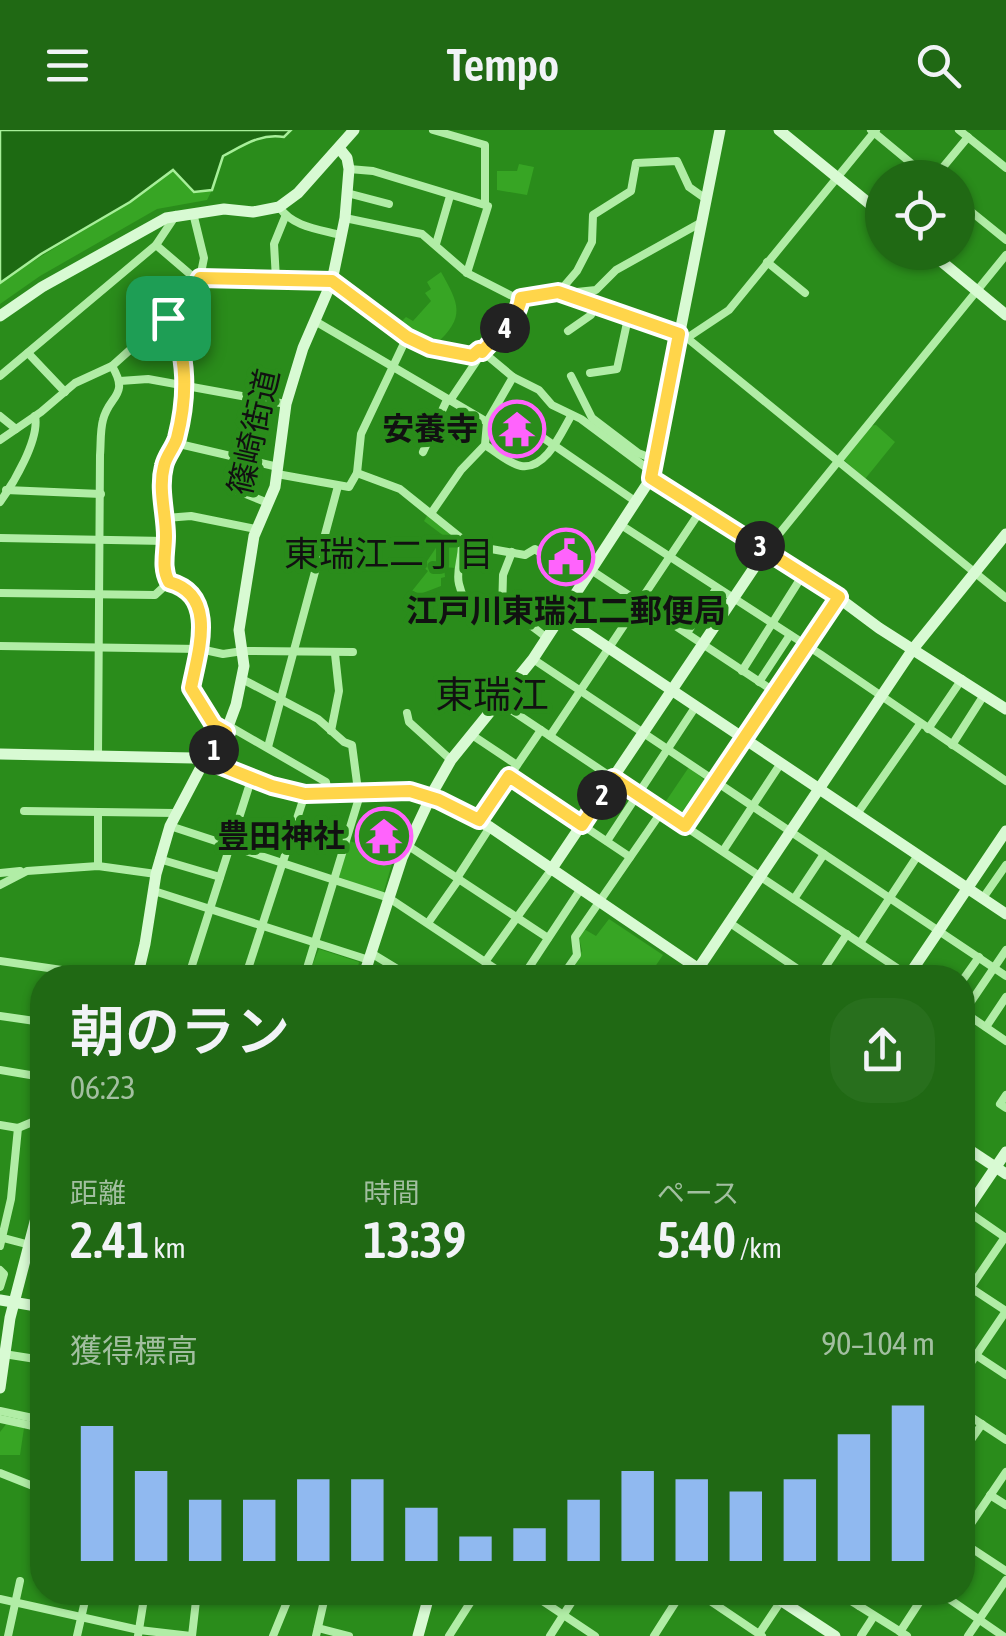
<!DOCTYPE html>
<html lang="ja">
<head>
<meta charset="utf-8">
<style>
  :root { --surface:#206914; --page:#286f1d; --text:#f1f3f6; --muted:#a2bfa0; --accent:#90b9f0 }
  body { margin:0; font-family:"Asap Condensed","Noto Sans JP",sans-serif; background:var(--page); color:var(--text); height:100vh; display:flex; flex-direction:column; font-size:38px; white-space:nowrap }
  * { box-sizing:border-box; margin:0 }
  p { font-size:32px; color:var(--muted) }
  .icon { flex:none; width:55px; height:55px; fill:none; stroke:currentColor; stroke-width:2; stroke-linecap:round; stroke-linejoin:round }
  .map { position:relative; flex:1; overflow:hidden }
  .drawer { position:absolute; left:30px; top:835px; width:945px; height:640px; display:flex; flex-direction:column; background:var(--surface); border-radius:40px; box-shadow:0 2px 8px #0004 }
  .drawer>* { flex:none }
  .controls { position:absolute; left:865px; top:30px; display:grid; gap:20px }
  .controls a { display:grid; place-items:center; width:110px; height:110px; border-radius:50%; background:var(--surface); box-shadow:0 2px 8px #0004; font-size:50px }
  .pin { position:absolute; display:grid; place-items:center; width:85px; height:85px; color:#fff; margin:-42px; border-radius:20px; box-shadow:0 5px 15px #0006 }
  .km { position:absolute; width:50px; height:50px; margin:-25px; border-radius:50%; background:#222; color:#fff; font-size:28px; line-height:50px; text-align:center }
  .round { display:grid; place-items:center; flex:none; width:105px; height:105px; border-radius:40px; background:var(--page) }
  .headline { display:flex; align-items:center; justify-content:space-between; height:170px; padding:0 40px }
  h1 { font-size:55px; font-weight:600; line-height:75px }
  .metrics { display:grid; grid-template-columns:repeat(3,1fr); gap:15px; height:170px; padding:10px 40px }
  .metrics div { display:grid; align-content:center }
  .metrics b { font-size:50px; font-weight:600 }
  .metrics small { font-size:28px; font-weight:400 }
  .metrics p { font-size:28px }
  .chart { height:280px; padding:20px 40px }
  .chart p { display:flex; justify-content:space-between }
  .chart svg { width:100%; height:180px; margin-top:10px; stroke:var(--accent); stroke-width:6 }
  header { display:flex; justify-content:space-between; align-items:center; height:130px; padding:0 40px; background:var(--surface); font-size:45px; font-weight:600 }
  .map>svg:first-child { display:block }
  .green { fill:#37a524 }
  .water { fill:#1d6a12; stroke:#a7ef99; stroke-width:2.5 }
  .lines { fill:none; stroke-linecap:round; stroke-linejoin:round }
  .street { stroke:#b1eda6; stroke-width:8 }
  .secondary { stroke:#d8fad3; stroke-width:11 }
  .route-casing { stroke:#fff; stroke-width:20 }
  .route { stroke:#ffd54a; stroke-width:12 }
  .labels { text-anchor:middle; stroke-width:10; stroke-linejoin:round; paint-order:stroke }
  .poi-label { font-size:32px; font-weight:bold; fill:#111; stroke:#2a8c1b; text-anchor:end }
  .street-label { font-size:32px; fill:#111; stroke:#2a8c1b }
  .neighbourhood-label { font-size:35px; fill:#111; stroke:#2a8c1b }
  .quarter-label { font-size:38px; fill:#111; stroke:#2a8c1b }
</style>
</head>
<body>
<header><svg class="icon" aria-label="menu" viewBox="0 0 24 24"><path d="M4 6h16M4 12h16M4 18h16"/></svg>Tempo<svg class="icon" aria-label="search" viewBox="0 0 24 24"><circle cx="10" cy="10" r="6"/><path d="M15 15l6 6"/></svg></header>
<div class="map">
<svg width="1006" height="1506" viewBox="0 0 1006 1506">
  <rect width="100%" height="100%" fill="#2a8c1b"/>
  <g class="green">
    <path d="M519,34L534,37L527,65L497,60V41H517Z"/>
    <path d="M173,40L194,62L212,60L207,70L157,79L40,146L0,174V153L9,146L130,72Z"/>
    <path d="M441,142C459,174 466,187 436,214L428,215L386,191L390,184L402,191L406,187L413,191L431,171L425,163L431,159L427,152Z"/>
    <path d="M876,295L895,312L865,349L843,329L869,296Z"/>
    <path d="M428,384L454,404L459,412L455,438L444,437L445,447L441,448V456L420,464L412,461L428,441L423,437L444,406L424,391Z"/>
    <path d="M689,637L709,654L682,691L662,677Z"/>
    <path d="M350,711L394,727L383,764L339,747Z"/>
    <path d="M609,789L663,825L648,847H574L576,844L569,840L572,837L585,846L588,844L574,834L582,821L579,807L584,799L596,806Z"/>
    <path d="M319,819L359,832L356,847H337L311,838Z"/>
    <path d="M7,1293L24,1298L20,1325H0V1302Z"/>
  </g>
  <path class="water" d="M0,0H291L284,7C261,3 244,15 223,26L212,60L194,62L173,40L130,72L41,124L0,153Z"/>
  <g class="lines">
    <g class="street">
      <path d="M433,0L485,15V74"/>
      <path d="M871,0L929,48"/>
      <path d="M959,0L1006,38"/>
      <path d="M349,39L373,41L488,76L467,143"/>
      <path d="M934,48L968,7"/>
      <path d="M347,63L389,74"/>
      <path d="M958,71L1006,110"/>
      <path d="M279,77C293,97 318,99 341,105"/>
      <path d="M345,88L422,104L467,143L522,171L511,193L484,220L451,269L446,272L423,322"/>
      <path d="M436,114L450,66"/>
      <path d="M156,115L198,151"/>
      <path d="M767,132L805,163"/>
      <path d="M200,148L332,151L407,207L431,218L472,226L479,220L483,222L513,247L539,260L552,275L581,289L648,339L651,348"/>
      <path d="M276,149L274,114L285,87"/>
      <path d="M559,162L577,141L592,112L593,85L631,61L636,33L677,31L689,57L706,69"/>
      <path d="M567,163L596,160L616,140L702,92"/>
      <path d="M521,169L559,162L687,208L729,180L876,0"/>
      <path d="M168,187L181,210L185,265L177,309L164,336V442L169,452C219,466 198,522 191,559L214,595L226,602"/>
      <path d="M315,191L487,292"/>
      <path d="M174,198L195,173L207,149"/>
      <path d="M568,201L591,185L595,177"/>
      <path d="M687,208L1006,468"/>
      <path d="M28,223L65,262"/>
      <path d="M590,243L617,239L628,188"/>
      <path d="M0,246L156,115L176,85"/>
      <path d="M571,246L592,288L638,323L656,330"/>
      <path d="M120,251L148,249L286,274"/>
      <path d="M497,276L635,371"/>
      <path d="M0,286L16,299"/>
      <path d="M0,310L41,282L75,253L112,236L189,167L200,148L204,128L193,83"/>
      <path d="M175,313L278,337"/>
      <path d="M485,315C495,321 509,334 521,336C546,340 561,303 571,286"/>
      <path d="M357,343L361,304L407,207"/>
      <path d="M277,344L349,357L357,343L400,359L461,408C465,423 455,439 459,454C467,487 481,477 507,483C522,486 535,499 547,508"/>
      <path d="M6,360L101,364"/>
      <path d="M236,360L268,373"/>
      <path d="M0,372C13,354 40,309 35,286"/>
      <path d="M432,382L461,340L485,315L487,292L513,247"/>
      <path d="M166,388L191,386L256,399"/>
      <path d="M621,395L820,524L1006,651"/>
      <path d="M0,408L166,411"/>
      <path d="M463,414L525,425L535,419L563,440L585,450"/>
      <path d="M766,420L1006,125"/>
      <path d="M591,440L775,562"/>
      <path d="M0,463L155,465L169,452"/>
      <path d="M502,482L503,445L512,422"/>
      <path d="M687,503L716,459"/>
      <path d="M0,516L200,519L223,524L243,521L353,522"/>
      <path d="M533,529L1006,846"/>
      <path d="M742,541L804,443"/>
      <path d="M242,549L318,589L344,612L352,615L359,668L304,848"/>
      <path d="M759,552L790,505"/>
      <path d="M499,572L912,848"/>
      <path d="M407,583L409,592L451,630"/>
      <path d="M229,596L326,652L328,664"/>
      <path d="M928,599L962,549"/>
      <path d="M331,601L339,561L335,524"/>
      <path d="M472,605L517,635"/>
      <path d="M550,606L701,380"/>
      <path d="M952,615L984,565"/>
      <path d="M268,617L338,356"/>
      <path d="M98,626L100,325C101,314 100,301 103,290C109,265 130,266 112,236"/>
      <path d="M193,628L214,595"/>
      <path d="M509,646L630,727"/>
      <path d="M24,681L175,683"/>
      <path d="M98,682V736"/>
      <path d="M857,684L920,594"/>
      <path d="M479,691L541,600"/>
      <path d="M295,693L346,710"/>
      <path d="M170,696L389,768L509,848"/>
      <path d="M685,696L839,467"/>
      <path d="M607,711L696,576"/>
      <path d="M407,715L548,808"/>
      <path d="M723,721L781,633"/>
      <path d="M159,729L220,747"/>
      <path d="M0,743L20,741"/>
      <path d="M457,748L490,697"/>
      <path d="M0,755L27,741L98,736L156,744"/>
      <path d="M154,761L369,830"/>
      <path d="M983,768L1006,735"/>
      <path d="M794,769L824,724"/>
      <path d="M428,793L459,749"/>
      <path d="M730,793L811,848"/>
      <path d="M860,813L918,725"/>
      <path d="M371,823L412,848"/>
      <path d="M0,831L117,848"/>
      <path d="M485,832L551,740"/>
      <path d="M188,848L252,647"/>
      <path d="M245,848L305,664"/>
      <path d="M522,848L580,760"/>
      <path d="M561,848L577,825L575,807L662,681"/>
      <path d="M818,848L847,804"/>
      <path d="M962,851L979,827"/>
      <path d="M962,881L1006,911"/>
      <path d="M964,882L1006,820"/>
      <path d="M0,886L42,892"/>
      <path d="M986,897L1006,867"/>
      <path d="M0,940L42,947"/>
      <path d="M1006,965L1000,974L1006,978"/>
      <path d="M0,995L18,998L42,988"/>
      <path d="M967,1081L1006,1108"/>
      <path d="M0,1107L30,1115"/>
      <path d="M0,1116L11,1069L18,998"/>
      <path d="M0,1140L4,1144L0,1157"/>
      <path d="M971,1158L1006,1181"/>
      <path d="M962,1170L1005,1107"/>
      <path d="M962,1216L1006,1245"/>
      <path d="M4,1224L42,1230"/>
      <path d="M962,1246L1006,1181"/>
      <path d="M0,1281L42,1290"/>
      <path d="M962,1281L1006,1310"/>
      <path d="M0,1289L42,1298"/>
      <path d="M962,1323L982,1294"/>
      <path d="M0,1343L38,1358L42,1364"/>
      <path d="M990,1365L1006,1375"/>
      <path d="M962,1407L1006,1342"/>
      <path d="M962,1412L1006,1441"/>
      <path d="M529,1462L595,1506"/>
      <path d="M697,1462L762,1506"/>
      <path d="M837,1462L907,1506"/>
      <path d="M939,1462L1003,1506"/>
      <path d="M0,1469L139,1500L191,1506"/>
      <path d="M859,1476L868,1462"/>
      <path d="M318,1498L349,1506"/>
      <path d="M900,1502L926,1462"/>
      <path d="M759,1504L787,1462"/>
      <path d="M8,1506L20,1451"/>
      <path d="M77,1506L87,1462"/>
      <path d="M138,1506L145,1462"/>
      <path d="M192,1506L197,1462"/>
      <path d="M273,1506L291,1462"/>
      <path d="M316,1506L326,1462"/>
      <path d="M449,1506L477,1462"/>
      <path d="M550,1506L578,1462"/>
      <path d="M654,1506L682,1462"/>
      <path d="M861,1506L874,1486"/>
      <path d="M968,1506L1006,1450"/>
    </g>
    <g class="secondary">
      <path d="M779,0L882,84"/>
      <path d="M930,122L1006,185"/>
      <path d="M0,186L42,157L166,88L224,79L253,82L279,77L298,63L354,0"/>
      <path d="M651,348L816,451L879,498L1006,579"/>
      <path d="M561,486L1006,784"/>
      <path d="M0,624L193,628L305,664L391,660L430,666L490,697L712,848"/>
      <path d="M551,740L766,420"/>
      <path d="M137,848L145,814L156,744L170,696L201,637L226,602L236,575L244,536L239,500L254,406L275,357L286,274L303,218L332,151L345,88L349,39L347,28L339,18"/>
      <path d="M363,848L402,728L434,660L451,630L533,529L651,348L720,0"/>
      <path d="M692,848L913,519L1006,404"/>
      <path d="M907,848L1006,701"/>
      <path d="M962,1015L1006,1044"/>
      <path d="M962,1087L1006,1022"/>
      <path d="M0,1170L42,1177"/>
      <path d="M0,1258L10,1188L42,1065"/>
      <path d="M768,1462L835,1506"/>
      <path d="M418,1506L430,1462"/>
    </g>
  </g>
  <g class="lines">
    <g class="route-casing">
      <path id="route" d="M200,148L332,151L407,207L430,218L472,226L479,220L482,222C496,205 518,191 521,168L558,162L679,204L651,348L839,467L685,696L613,648L582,695L509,646L479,690L439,670L410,661L305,664L272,656L206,630L226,602L214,595L191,558C198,522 218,465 169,452C161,438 166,422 166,406C166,384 158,359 164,336C166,326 174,318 177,308C187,269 189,223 168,188L189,167Z"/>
    </g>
    <use href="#route" class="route"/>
  </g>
  <defs>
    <g id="temple-ring" transform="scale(2.875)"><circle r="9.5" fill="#2a8c1b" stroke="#ff63fc" stroke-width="1.5"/><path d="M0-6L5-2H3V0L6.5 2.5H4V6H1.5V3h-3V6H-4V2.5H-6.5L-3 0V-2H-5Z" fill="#ff63fc"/></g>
    <g id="civic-ring" transform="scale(2.875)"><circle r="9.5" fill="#2a8c1b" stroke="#ff63fc" stroke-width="1.5"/><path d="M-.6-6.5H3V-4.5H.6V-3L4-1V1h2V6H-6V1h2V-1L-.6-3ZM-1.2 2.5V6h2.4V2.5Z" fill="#ff63fc"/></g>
  </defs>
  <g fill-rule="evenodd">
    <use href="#temple-ring" x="517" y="299"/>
    <use href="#civic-ring" x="566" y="427"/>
    <use href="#temple-ring" x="384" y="706"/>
  </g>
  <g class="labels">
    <g class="poi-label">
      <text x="478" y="310">安養寺</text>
      <text x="566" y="492" text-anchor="middle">江戸川東瑞江二郵便局</text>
      <text x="345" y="717">豊田神社</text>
    </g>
    <g class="street-label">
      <text transform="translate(254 302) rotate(-77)" y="11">篠崎街道</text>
    </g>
    <g class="neighbourhood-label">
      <text x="389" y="436">東瑞江二丁目</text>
    </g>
    <g class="quarter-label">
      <text x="492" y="578">東瑞江</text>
    </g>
  </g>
</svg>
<div class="controls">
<a><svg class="icon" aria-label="locate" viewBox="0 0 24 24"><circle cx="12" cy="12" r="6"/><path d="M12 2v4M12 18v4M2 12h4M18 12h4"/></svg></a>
</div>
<div class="pin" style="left:168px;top:188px;background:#1e9e55"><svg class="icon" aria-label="arrive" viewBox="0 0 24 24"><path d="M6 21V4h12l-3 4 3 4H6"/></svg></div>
<b class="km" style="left:214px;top:620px">1</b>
<b class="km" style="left:602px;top:665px">2</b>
<b class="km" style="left:760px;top:416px">3</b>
<b class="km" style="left:505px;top:198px">4</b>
<section class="drawer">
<div class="headline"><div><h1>朝のラン</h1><p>06:23</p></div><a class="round"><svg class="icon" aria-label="share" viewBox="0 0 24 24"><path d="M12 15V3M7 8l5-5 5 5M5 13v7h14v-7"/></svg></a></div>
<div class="metrics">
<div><p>距離</p><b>2.41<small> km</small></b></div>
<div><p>時間</p><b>13:39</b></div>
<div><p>ペース</p><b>5:40<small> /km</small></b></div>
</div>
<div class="chart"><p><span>獲得標高</span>90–104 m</p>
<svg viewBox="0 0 160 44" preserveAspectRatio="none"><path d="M5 44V11M15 44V22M25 44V29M35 44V29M45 44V24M55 44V24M65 44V31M75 44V38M85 44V36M95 44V29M105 44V22M115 44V24M125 44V27M135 44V24M145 44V13M155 44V6"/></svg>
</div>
</section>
</div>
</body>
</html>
